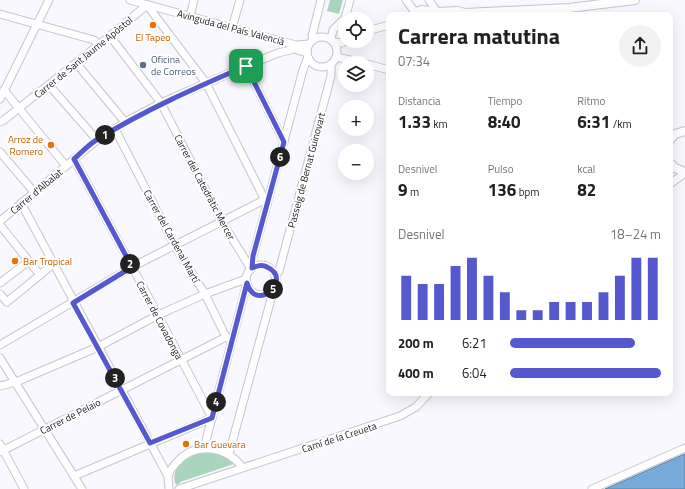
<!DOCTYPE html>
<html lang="es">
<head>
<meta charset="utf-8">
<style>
  :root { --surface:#fff; --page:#f2f2f2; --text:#202124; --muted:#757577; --accent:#5558cf }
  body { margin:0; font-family:"Titillium Web",sans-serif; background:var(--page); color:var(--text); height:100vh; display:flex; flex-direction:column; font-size:15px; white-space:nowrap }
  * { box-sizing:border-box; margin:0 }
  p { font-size:13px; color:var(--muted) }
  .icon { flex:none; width:22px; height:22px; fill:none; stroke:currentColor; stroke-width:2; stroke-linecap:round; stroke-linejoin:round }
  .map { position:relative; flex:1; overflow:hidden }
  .sheet { position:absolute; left:386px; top:12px; width:287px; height:384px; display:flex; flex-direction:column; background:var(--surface); border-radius:8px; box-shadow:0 4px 16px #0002 }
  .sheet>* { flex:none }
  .fabs { position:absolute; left:338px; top:12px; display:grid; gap:8px }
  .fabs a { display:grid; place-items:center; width:36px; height:36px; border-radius:50%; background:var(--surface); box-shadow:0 4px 16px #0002; font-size:20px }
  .pin { position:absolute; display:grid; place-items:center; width:34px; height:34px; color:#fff; margin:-17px; border-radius:8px; box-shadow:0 2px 6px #0006 }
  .km { position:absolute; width:20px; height:20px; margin:-10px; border-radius:50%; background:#222; color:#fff; font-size:11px; line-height:20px; text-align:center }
  .round { display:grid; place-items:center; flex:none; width:42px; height:42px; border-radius:21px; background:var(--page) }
  .headline { display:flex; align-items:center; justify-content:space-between; height:68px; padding:0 12px }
  h1 { font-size:22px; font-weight:700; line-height:30px }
  .stats { display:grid; grid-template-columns:repeat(3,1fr); gap:6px; height:68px; padding:4px 12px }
  .stats div { display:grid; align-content:center }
  .stats b { font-size:17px; font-weight:700 }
  .stats small { font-size:11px; font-weight:400 }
  .stats p { font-size:11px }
  .chart { height:112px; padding:8px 12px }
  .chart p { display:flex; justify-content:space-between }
  .chart svg { width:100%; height:72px; margin-top:4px; stroke:var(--accent); stroke-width:6 }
  ul { padding:0 12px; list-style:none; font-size:13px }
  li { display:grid; grid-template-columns:64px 48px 1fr; align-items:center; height:30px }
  li i { height:10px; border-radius:5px; background:var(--accent) }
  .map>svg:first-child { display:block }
  .green { fill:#a9d5bd }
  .water { fill:#77aad9; stroke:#5d81a3 }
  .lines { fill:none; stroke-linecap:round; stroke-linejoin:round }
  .minor-casing { stroke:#c7c5cf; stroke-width:9 }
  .major-casing { stroke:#c7c5cf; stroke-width:10 }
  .minor { stroke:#fff; stroke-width:7 }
  .major { stroke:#fff; stroke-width:8 }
  .route-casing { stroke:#fff; stroke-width:8 }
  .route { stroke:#5558cf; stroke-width:5 }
  .food-dot { fill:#e8710a; stroke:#fff; stroke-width:1.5 }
  .service-dot { fill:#5c6f8a; stroke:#fff; stroke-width:1.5 }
  .labels { text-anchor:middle; stroke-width:4; stroke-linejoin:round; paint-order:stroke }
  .street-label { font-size:10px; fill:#212124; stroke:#fff }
  .food-label { font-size:10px; fill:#c56008; stroke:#fff; text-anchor:start }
  .service-label { font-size:10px; fill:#4e5e75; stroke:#fff; text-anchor:start }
</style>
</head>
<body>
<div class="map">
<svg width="685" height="489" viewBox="0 0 685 489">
  <rect width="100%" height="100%" fill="#f9f8fe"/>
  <g class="green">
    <path d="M330,0H343L339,14L327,11Z"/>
    <path d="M208,452L220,454L234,464L180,482V483L177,485L175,483C170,465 192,453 208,452Z"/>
  </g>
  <path class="water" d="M685,454V489H605L682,455Z"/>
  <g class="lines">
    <g class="minor-casing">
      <g id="minor">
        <path d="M130,0L273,39L296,45L309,44"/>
        <path d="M406,0L415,12L411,15"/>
        <path d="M429,0L439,15"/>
        <path d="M147,5L206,83L267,204"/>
        <path d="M0,14L94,40L98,45"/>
        <path d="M190,16L194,0"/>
        <path d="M232,28L240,0"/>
        <path d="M367,31L389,25"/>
        <path d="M110,36L161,103L222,222L251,269"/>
        <circle cx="322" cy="52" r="15"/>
        <path d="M331,39L333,30L345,18L350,0"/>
        <path d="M313,40L312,36L321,0"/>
        <path d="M334,42L342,43L345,41"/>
        <path d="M336,57L364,63"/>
        <path d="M76,63L125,122"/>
        <path d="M367,64L389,70"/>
        <path d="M246,66L284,142"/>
        <path d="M49,85L97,140"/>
        <path d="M4,90L66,166"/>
        <path d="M0,99L49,0"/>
        <path d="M0,122L4,120L110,36L147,5"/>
        <path d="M115,129L175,246L205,294L226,337L232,340"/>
        <path d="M0,152L34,192"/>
        <path d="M670,184L685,173"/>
        <path d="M21,203L168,476"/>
        <path d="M0,221L97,140L115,129L125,122L161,103L246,66L278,53L294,49L307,53"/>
        <path d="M0,225L40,275L54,263"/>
        <circle cx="261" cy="280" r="15"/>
        <path d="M252,268L253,256L303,70L308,57"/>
        <path d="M275,276L279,271L331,76V64"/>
        <path d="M0,283L29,261"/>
        <path d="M0,294L7,302L40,275"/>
        <path d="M0,345L132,267L264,200"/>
        <path d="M0,358L82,489"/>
        <path d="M0,386L16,382L98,347L158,315L205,294L246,279"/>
        <path d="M0,444L24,489"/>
        <path d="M204,448L247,283"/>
        <path d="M0,452L226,337"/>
        <path d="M229,454L274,288"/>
        <path d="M74,476L212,418L158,315L74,159"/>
        <path d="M169,489C169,485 168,480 168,477C169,471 174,465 178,461C197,441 227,447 242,467"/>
        <path d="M179,489L400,416L416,407L429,393"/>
        <path d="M592,489L685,448"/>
      </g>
    </g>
    <g class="major-casing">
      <g id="major">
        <path d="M418,15L415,12L422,10L437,12L457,11L465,13L569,8L635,0"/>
        <path d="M670,140L675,134L685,131"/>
        <path d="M670,163L675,168L685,172"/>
      </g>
    </g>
    <use href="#minor" class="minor"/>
    <use href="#major" class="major"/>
  </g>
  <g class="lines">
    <g class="route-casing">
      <path id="route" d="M246,66L284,142L253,256L252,268C257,266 262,264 267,267C294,279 256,314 247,283L212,418L150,443L73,303L132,267L74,159C82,152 89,144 98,139C145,110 195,88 246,66Z"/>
    </g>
    <use href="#route" class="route"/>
  </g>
  <g class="food-dot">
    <circle cx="153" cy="25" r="4"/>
    <circle cx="51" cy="145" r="4"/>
    <circle cx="15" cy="261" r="4"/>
    <circle cx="186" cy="444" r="4"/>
  </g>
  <circle class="service-dot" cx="143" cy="65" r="4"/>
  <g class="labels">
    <g class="street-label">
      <text transform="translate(231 27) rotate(15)" y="4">Avinguda del País Valencià</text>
      <text transform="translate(83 57) rotate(-39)" y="4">Carrer de Sant Jaume Apòstol</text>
      <text transform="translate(306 170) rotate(-75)" y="4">Passeig de Bernat Guinovart</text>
      <text transform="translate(205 187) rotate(62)" y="4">Carrer del Catedràtic Mercer</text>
      <text transform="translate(36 191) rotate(-40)" y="4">Carrer d'Albalat</text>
      <text transform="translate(172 236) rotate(61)" y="4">Carrer del Cardenal Martí</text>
      <text transform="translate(160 320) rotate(62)" y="4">Carrer de Covadonga</text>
      <text transform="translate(70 416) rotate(-27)" y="4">Carrer de Pelaio</text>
      <text transform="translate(339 437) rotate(-18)" y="4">Camí de la Creueta</text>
    </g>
    <g class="food-label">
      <text x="153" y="41" text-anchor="middle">El Tapeo</text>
      <text x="43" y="143" text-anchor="end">Arroz de<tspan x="43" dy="12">Romero</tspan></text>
      <text x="23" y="265">Bar Tropical</text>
      <text x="194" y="448">Bar Guevara</text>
    </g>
    <g class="service-label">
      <text x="151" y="63">Oficina<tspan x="151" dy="12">de Correos</tspan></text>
    </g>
  </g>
</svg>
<div class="fabs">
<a><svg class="icon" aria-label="locate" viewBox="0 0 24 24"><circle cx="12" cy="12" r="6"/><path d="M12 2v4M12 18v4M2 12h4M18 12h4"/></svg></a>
<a><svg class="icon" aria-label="layers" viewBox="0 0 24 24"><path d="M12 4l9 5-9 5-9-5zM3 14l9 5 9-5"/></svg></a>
<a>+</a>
<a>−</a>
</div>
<div class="pin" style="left:246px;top:66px;background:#1e9e55"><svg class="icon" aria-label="arrive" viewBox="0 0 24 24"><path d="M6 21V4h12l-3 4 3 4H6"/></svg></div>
<b class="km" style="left:105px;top:135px">1</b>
<b class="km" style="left:130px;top:264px">2</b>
<b class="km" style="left:115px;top:378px">3</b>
<b class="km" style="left:216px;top:402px">4</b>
<b class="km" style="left:273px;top:289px">5</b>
<b class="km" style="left:280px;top:157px">6</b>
<section class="sheet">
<div class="headline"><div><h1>Carrera matutina</h1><p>07:34</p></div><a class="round"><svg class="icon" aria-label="share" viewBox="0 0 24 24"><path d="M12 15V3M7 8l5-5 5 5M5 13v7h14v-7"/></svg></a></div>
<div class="stats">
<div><p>Distancia</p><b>1.33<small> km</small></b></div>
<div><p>Tiempo</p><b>8:40</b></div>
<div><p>Ritmo</p><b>6:31<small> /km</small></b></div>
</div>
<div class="stats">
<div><p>Desnivel</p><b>9<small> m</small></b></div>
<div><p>Pulso</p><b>136<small> bpm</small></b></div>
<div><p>kcal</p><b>82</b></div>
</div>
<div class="chart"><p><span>Desnivel</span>18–24 m</p>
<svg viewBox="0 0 160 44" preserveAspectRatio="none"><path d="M5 44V17M15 44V22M25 44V22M35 44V11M45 44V6M55 44V17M65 44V27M75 44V38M85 44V38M95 44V33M105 44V33M115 44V33M125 44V27M135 44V17M145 44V6M155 44V6"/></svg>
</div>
<ul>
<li><b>200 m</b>6:21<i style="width:83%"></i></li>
<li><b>400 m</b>6:04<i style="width:100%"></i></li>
</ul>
</section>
</div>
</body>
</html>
